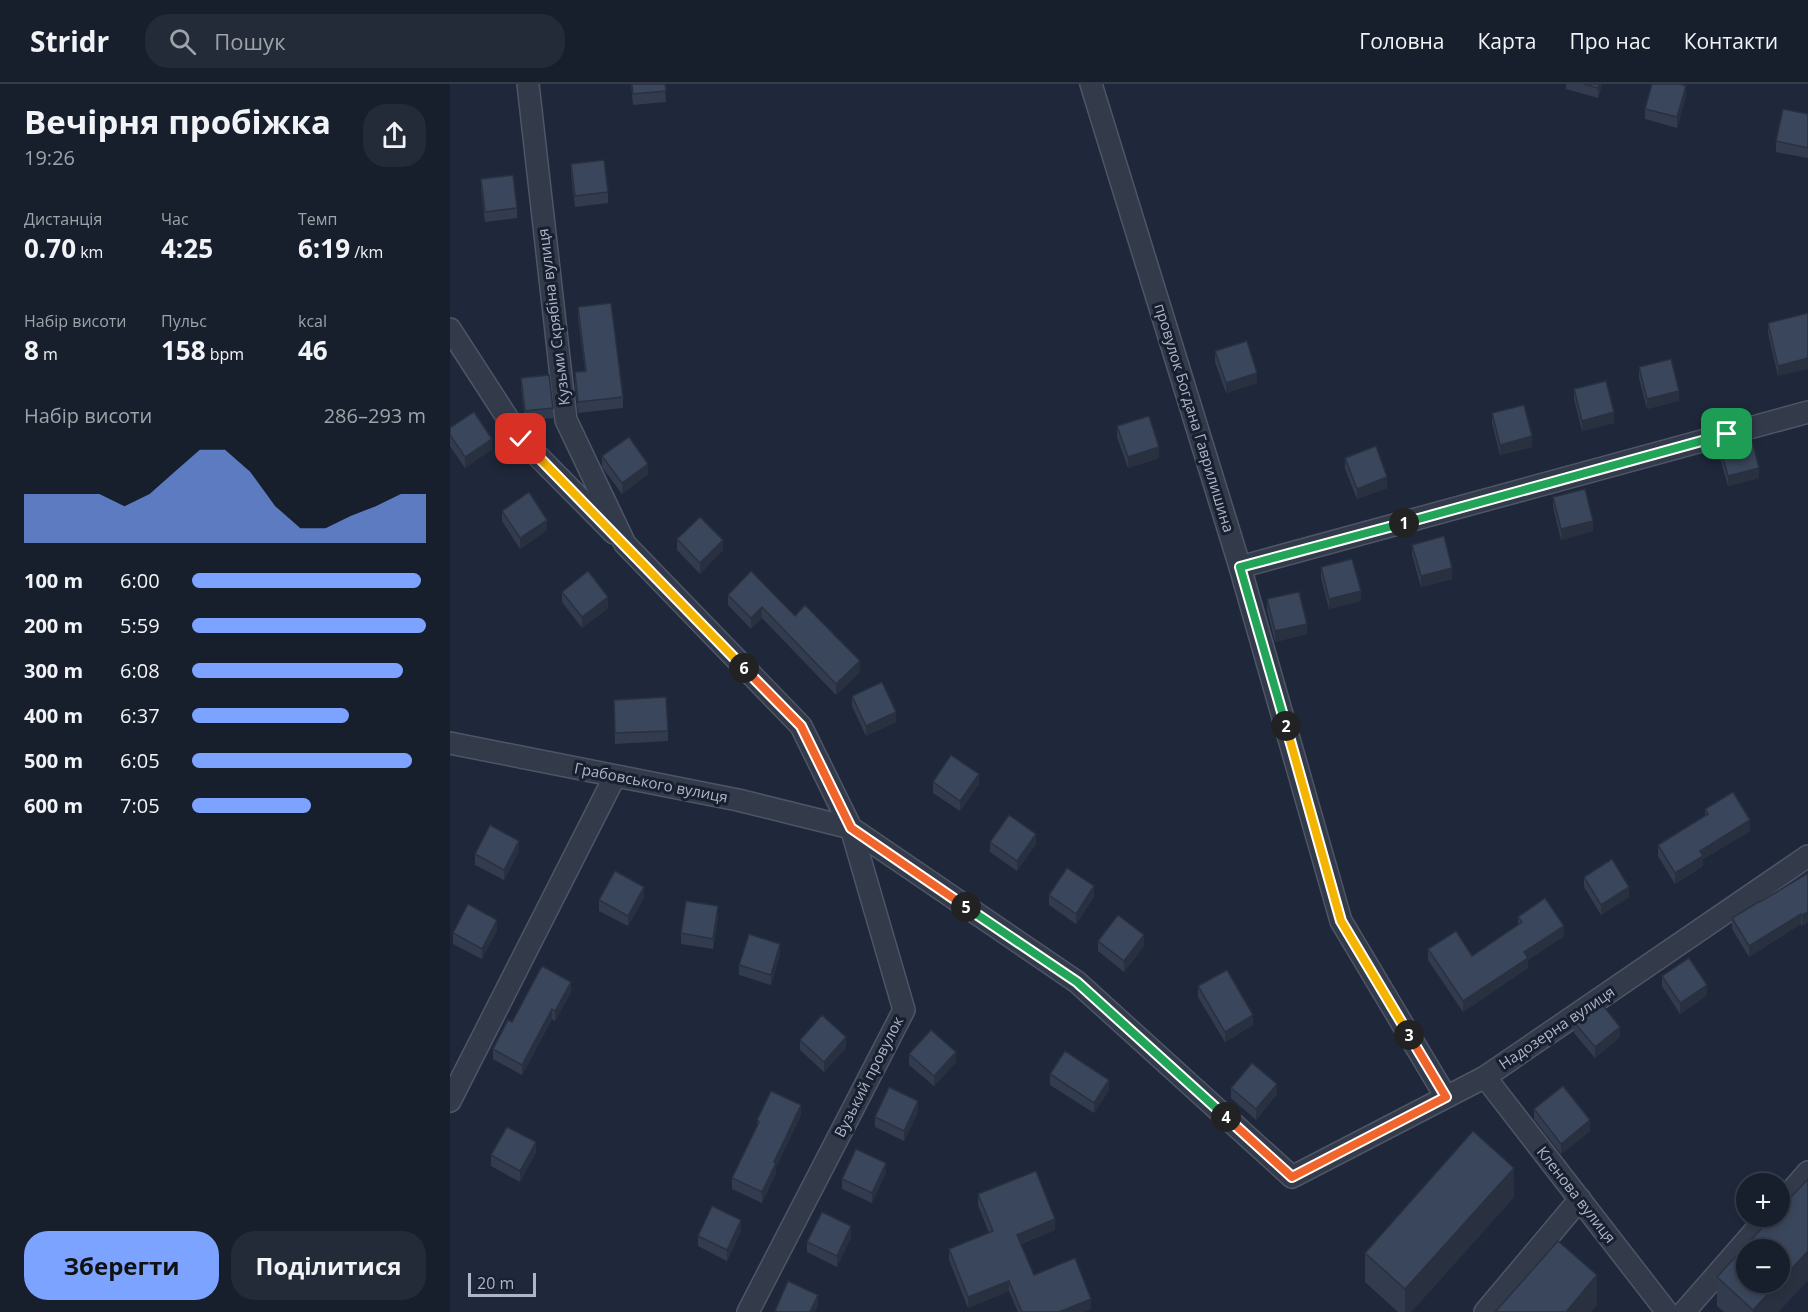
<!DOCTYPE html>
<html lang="uk">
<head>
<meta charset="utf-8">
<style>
  :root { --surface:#171e2c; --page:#242b38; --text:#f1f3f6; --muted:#9ea2a9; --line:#363c48; --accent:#7ba3ff }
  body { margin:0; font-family:"Open Sans",sans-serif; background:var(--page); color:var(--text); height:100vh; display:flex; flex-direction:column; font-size:22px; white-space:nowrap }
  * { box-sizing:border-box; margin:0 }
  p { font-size:20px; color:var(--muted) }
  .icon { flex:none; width:33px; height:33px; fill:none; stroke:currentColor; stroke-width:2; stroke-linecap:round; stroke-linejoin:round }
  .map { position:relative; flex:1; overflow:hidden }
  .details { display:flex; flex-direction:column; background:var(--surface); width:450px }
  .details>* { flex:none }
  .fabs { position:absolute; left:1286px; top:1089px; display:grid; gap:12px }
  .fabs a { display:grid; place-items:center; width:54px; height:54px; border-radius:50%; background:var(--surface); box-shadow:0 3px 9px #0003,0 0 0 2px var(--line); font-size:30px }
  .scale { position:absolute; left:18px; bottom:15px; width:68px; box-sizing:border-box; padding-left:6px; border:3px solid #adb5c8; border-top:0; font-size:16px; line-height:21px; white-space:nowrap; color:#adb5c8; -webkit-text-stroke:4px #182030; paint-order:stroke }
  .pin { position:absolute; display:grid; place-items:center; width:51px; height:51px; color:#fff; margin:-26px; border-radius:12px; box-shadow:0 3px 9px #0006 }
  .km { position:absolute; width:30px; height:30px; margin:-15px; border-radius:50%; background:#222; color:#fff; font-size:16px; line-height:30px; text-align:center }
  .round { display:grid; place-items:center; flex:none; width:63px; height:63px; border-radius:24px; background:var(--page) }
  .summary { display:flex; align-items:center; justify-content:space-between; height:102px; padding:0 24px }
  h1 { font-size:33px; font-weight:700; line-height:45px }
  .figures { display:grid; grid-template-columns:repeat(3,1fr); gap:9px; height:102px; padding:6px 24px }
  .figures div { display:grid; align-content:center }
  .figures b { font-size:26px; font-weight:700 }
  .figures small { font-size:16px; font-weight:400 }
  .figures p { font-size:16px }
  .chart { height:168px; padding:12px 24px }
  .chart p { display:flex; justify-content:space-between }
  .chart svg { width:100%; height:108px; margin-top:6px; fill:var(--accent); opacity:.7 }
  .button { display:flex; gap:12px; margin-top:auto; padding:12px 24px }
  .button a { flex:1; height:69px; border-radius:24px; background:var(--accent); color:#111; font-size:24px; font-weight:700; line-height:69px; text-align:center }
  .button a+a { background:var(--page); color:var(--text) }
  ul { padding:0 24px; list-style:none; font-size:20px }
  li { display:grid; grid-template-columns:96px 72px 1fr; align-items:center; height:45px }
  li i { height:15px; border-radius:8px; background:var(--accent) }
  header { display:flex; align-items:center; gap:36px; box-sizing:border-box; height:84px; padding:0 30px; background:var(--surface); border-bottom:2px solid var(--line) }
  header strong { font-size:28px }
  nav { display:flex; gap:33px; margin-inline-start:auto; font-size:21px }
  .search { width:420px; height:54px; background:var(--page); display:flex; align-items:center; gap:15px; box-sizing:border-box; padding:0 21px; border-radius:24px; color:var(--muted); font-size:22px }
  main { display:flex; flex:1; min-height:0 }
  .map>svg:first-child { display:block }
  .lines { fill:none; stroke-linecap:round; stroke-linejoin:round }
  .minor-casing { stroke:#4d5566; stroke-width:24 }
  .minor { stroke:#333b4b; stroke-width:21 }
  .wall { fill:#323c4e }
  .shaded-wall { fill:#293140 }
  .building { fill:#3a465b; stroke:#293140; stroke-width:1.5 }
  .split-1-casing { stroke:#fff; stroke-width:12 }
  .split-2-casing { stroke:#fff; stroke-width:12 }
  .split-3-casing { stroke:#fff; stroke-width:12 }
  .split-4-casing { stroke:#fff; stroke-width:12 }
  .split-5-casing { stroke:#fff; stroke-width:12 }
  .split-6-casing { stroke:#fff; stroke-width:12 }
  .split-7-casing { stroke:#fff; stroke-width:12 }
  .split-1 { stroke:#22a559; stroke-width:8 }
  .split-2 { stroke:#22a559; stroke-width:8 }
  .split-3 { stroke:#f5b400; stroke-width:8 }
  .split-4 { stroke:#f0652b; stroke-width:8 }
  .split-5 { stroke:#22a559; stroke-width:8 }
  .split-6 { stroke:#f0652b; stroke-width:8 }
  .split-7 { stroke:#f5b400; stroke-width:8 }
  .labels { text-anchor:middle; stroke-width:6; stroke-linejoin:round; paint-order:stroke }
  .street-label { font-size:15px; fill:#adb5c8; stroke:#182030 }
</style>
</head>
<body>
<header>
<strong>Stridr</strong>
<div class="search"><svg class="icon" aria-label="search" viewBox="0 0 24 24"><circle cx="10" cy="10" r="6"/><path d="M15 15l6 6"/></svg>Пошук</div>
<nav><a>Головна</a><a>Карта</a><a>Про нас</a><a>Контакти</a></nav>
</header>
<main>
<section class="details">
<div class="summary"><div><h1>Вечірня пробіжка</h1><p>19:26</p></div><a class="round"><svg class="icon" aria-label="share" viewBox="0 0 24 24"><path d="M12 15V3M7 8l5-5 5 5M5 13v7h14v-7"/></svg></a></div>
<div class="figures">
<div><p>Дистанція</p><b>0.70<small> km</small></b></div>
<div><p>Час</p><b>4:25</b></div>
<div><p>Темп</p><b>6:19<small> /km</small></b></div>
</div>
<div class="figures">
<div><p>Набір висоти</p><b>8<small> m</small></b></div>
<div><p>Пульс</p><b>158<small> bpm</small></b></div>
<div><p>kcal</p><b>46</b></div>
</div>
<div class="chart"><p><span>Набір висоти</span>286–293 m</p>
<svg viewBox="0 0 160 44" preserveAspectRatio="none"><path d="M0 44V24L10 24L20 24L30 24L40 29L50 24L60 15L70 6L80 6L90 15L100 29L110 38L120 38L130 33L140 29L150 24L160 24V44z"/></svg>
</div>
<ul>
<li><b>100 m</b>6:00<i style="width:98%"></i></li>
<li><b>200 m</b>5:59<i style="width:100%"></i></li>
<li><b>300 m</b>6:08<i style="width:90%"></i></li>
<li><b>400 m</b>6:37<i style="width:67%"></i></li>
<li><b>500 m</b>6:05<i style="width:94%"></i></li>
<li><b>600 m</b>7:05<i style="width:51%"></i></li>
</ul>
<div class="button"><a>Зберегти</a><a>Поділитися</a></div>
</section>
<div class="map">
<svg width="1358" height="1228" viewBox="0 0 1358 1228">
  <rect width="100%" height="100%" fill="#1f283b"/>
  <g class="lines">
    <g class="minor-casing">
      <g id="minor">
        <path d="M78,0L116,336L175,460L351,642L401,744L627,898L842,1093L1035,993L1358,772"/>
        <path d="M641,0L790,483L891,837L996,1013"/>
        <path d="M0,245L71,355L164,449"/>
        <path d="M790,483L1358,328"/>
        <path d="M0,659L288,716L401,744L454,926L298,1228"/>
        <path d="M1035,993L1217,1228"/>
        <path d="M0,1017L165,692"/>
        <path d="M1329,1121L1358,1088"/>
        <path d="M1035,1228L1130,1115"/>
        <path d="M1234,1228L1318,1132"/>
      </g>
    </g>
    <use href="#minor" class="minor"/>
  </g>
  <g class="wall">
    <path d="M181,0H215L216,18L183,21Z"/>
    <path d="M1116,0H1152L1148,14L1116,5Z"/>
    <path d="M1236,12L1227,44L1195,35V25Z"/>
    <path d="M1358,30V74L1326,68V57Z"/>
    <path d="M121,80L158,108V119L125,123L121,90Z"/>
    <path d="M31,95L67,124V134L35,138L31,105Z"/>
    <path d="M128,223L173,313V324L128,329L125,299V288L135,287L128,234Z"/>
    <path d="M1358,229L1328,292L1318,249V239Z"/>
    <path d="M765,267L807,299L776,309L765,278Z"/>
    <path d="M1189,283L1229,317L1197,325L1189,294Z"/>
    <path d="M71,294L103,324V334L75,337L71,304Z"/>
    <path d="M1124,305L1164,339L1132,347L1124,315Z"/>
    <path d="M1042,329L1082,363L1050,371L1042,339Z"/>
    <path d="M667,342L709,374L678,384L667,353Z"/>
    <path d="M0,344L42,365L15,384L0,362Z"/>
    <path d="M1269,360L1309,394L1278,402L1269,371Z"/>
    <path d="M152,372L198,390L172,410L152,383Z"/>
    <path d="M895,374L937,404L907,415L895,385Z"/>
    <path d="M1103,413L1143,447L1111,456L1103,423Z"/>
    <path d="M52,427L97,446L70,465L52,437Z"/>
    <path d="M227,455L273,466L250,490L227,466Z"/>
    <path d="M962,461L1002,495L971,503L962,471Z"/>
    <path d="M871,483L911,517L879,525L871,494Z"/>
    <path d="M112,508L158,524L132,544L112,518Z"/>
    <path d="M278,511L345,532L410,588L386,611L312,534L301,545L278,521Z"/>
    <path d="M817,515L857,550L825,558L817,526Z"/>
    <path d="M402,612L446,638L416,652L402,622Z"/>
    <path d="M164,627L218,647V657L165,660Z"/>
    <path d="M483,698L529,700L510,727L483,709Z"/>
    <path d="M1255,725L1300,747L1253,775V782L1225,800L1208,772V761L1255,732Z"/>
    <path d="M540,758L586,760L567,787L540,768Z"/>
    <path d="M69,767L54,796L25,781V770Z"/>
    <path d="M1358,789V838L1352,842L1351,840L1299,873L1282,845V834L1310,818Z"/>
    <path d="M1134,793L1179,813L1151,831L1134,803Z"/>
    <path d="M599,811L644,813L626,840L599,821Z"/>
    <path d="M194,814L178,842L149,827V816Z"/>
    <path d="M268,833L263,865L231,860V849Z"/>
    <path d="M1068,833L1114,852L1078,876V884L1013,928L978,876V865L1022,872L1068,841Z"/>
    <path d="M47,846L32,875L3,860V849Z"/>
    <path d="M648,857L694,862L674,888L648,867Z"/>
    <path d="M330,870L321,901L289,891V881Z"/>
    <path d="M1212,892L1257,911L1230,930L1212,902Z"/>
    <path d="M748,902L803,941L775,958L748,913Z"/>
    <path d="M121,908L105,937L102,935L72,991L43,975V965L62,938Z"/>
    <path d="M1124,938L1170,953L1145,974L1124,949Z"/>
    <path d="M350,956L396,964L374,988L350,966Z"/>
    <path d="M459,970L506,978L484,1002L459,981Z"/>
    <path d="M600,990L659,1006L644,1029L600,1001Z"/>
    <path d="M781,1004L827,1010L806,1036L781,1014Z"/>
    <path d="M1084,1025L1140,1047L1111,1070L1084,1035Z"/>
    <path d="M468,1028L454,1057L425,1043V1033Z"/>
    <path d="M351,1031L326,1083V1089L312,1119L282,1105V1094L307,1043V1036Z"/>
    <path d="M86,1068L70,1098L41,1082V1071Z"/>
    <path d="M436,1089L422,1119L392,1105V1095Z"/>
    <path d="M528,1110L605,1146L571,1160L584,1191L641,1225L634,1228H568L559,1207L518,1224L499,1176V1165L539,1149L528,1121Z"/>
    <path d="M1064,1113L961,1228H948L915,1198V1169Z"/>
    <path d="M291,1147L277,1177L248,1162V1152Z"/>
    <path d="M401,1153L387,1183L357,1168V1158Z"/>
    <path d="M1267,1193L1358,1196L1328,1228H1274L1267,1222Z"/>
  </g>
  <g class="shaded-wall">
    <path d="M1149,0H1152L1148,14V4Z"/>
    <path d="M1236,2V12L1227,44V33Z"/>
    <path d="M1358,274V285L1328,292V282Z"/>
    <path d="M807,289V299L776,309V299Z"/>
    <path d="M1229,307V317L1197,325V315Z"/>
    <path d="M1164,328V339L1132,347V337Z"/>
    <path d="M1082,352V363L1050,371V361Z"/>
    <path d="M42,355V365L15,384V373Z"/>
    <path d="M709,363V374L678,384V373Z"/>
    <path d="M198,380V390L172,410V399Z"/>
    <path d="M1309,384V394L1278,402V392Z"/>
    <path d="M937,393V404L907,415V405Z"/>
    <path d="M97,436V446L70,465V454Z"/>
    <path d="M1143,437V447L1111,456V445Z"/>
    <path d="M273,456V466L250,490V479Z"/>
    <path d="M1002,484V495L971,503V492Z"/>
    <path d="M911,507V517L879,525V515Z"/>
    <path d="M158,513V524L132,544V533Z"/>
    <path d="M312,523V534L301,545V534Z"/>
    <path d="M857,540V550L825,558V547Z"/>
    <path d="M410,577V588L386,611V600Z"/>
    <path d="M446,628V638L416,652V642Z"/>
    <path d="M529,690V700L510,727V717Z"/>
    <path d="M1300,736V747L1253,775V782L1225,800V789L1250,767Z"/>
    <path d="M586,750V760L567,787V777Z"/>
    <path d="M69,757V767L54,796V786Z"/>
    <path d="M644,802V813L626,840V830Z"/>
    <path d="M194,803V814L178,842V832Z"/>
    <path d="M1179,803V813L1151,831V821Z"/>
    <path d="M268,822V833L263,865V855Z"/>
    <path d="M1358,828V838L1352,842V831Z"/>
    <path d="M1351,830V840L1299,873V862Z"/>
    <path d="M47,836V846L32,875V865Z"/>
    <path d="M1114,842V852L1078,876V884L1013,928V917L1074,868Z"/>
    <path d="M694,851V862L674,888V877Z"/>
    <path d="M330,860V870L321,901V891Z"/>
    <path d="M121,898V908L105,937V927Z"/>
    <path d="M1257,901V911L1230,930V919Z"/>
    <path d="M102,925V935L72,991V981Z"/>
    <path d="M803,931V941L775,958V948Z"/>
    <path d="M1170,943V953L1145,974V963Z"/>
    <path d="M396,953V964L374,988V978Z"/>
    <path d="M506,968V978L484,1002V992Z"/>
    <path d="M659,996V1006L644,1029V1019Z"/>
    <path d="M827,1000V1010L806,1036V1025Z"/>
    <path d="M468,1017V1028L454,1057V1047Z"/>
    <path d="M351,1021V1031L326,1083V1089L312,1119V1108L324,1078Z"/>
    <path d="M1140,1036V1047L1111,1070V1060Z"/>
    <path d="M86,1058V1068L70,1098V1087Z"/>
    <path d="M436,1079V1089L422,1119V1109Z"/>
    <path d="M1064,1084V1113L961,1228H955V1205Z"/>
    <path d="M605,1135V1146L567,1161V1151Z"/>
    <path d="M291,1136V1147L277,1177V1166Z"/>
    <path d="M401,1142V1153L387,1183V1172Z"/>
    <path d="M1358,1167V1196L1328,1228H1303V1226Z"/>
    <path d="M1147,1191V1221L1141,1228H1116Z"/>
    <path d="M559,1197V1207L518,1224V1213Z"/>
    <path d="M368,1211V1222L365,1228H360Z"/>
    <path d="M641,1215V1225L634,1228H609Z"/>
  </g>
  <g class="building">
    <path d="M182,0H215L216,7L183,10Z"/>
    <path d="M1134,0H1149L1148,4Z"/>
    <path d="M1202,0H1230L1236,2L1227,33L1195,25Z"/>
    <path d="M1333,25L1358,30V64L1326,57Z"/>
    <path d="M154,76L158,108L125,112L121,80Z"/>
    <path d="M63,91L67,124L35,128L31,95Z"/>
    <path d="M161,219L173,313L128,318L125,288L136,287L128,223Z"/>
    <path d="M1358,229V274L1328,282L1318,239Z"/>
    <path d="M797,257L807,289L776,299L765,267Z"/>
    <path d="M1221,275L1229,307L1197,315L1189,283Z"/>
    <path d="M99,291L103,324L75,327L71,294Z"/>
    <path d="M1156,297L1164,328L1132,337L1124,305Z"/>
    <path d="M1074,321L1082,352L1050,361L1042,329Z"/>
    <path d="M24,328L42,355L15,373L0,351V344Z"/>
    <path d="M699,332L709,363L678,373L667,342Z"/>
    <path d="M1301,352L1309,384L1278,392L1269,360Z"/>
    <path d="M179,353L198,380L172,399L152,372Z"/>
    <path d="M926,362L937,393L907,405L895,374Z"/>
    <path d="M1135,405L1143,437L1111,445L1103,413Z"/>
    <path d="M79,408L97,436L70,454L52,427Z"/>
    <path d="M250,433L273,456L250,479L227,455Z"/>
    <path d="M994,452L1002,484L971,492L962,461Z"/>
    <path d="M902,475L911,507L879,515L871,483Z"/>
    <path d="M138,487L158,513L132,533L112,508Z"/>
    <path d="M301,487L345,532L355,521L410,577L386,600L312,523L301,534L278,511Z"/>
    <path d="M849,508L857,540L825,547L817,515Z"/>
    <path d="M432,598L446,628L416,642L402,612Z"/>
    <path d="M216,613L218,647L165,649L164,616Z"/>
    <path d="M501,671L529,690L510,717L483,698Z"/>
    <path d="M1283,708L1300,736L1250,767L1253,772L1225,789L1208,761L1258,730L1255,725Z"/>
    <path d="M559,731L586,750L567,777L540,758Z"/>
    <path d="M40,741L69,757L54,786L25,770Z"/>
    <path d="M1162,775L1179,803L1151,821L1134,793Z"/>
    <path d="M617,784L644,802L626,830L599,811Z"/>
    <path d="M165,787L194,803L178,832L149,816Z"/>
    <path d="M1358,789V828L1352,831L1351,830L1299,862L1282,834L1310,817V818Z"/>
    <path d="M1095,814L1114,842L1074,868L1078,874L1013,917L978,865L1006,847L1022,872L1072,838L1068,833Z"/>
    <path d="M236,817L268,822L263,855L231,849Z"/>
    <path d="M18,820L47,836L32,865L3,849Z"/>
    <path d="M668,831L694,851L674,877L648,857Z"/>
    <path d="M299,850L330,860L321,891L289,881Z"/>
    <path d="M1239,874L1257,901L1230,919L1212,892Z"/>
    <path d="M92,882L121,898L105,927L102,925L72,981L43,965L58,936L62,938Z"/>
    <path d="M777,886L803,931L775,948L748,902Z"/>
    <path d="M1151,919L1170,943L1145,963L1124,938Z"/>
    <path d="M372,931L396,953L374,978L350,956Z"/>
    <path d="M481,946L506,968L484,992L459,970Z"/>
    <path d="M615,967L659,996L644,1019L600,990Z"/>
    <path d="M802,979L827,1000L806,1025L781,1004Z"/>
    <path d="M1113,1002L1140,1036L1111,1060L1084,1025Z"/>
    <path d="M439,1003L468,1017L454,1047L425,1033Z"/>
    <path d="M321,1007L351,1021L324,1078L326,1079L312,1108L282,1094L309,1038L307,1036Z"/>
    <path d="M57,1043L86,1058L70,1087L41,1071Z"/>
    <path d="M1023,1047L1064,1084L955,1205L915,1169Z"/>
    <path d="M406,1065L436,1079L422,1109L392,1095Z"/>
    <path d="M586,1087L605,1135L567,1151L584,1191L625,1174L641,1215L609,1228H572L559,1197L518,1213L499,1165L543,1147L528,1110Z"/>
    <path d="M1358,1095V1167L1329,1198V1166H1296V1198H1329L1303,1226L1267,1193L1323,1132H1329V1126Z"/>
    <path d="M262,1122L291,1136L277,1166L248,1152Z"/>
    <path d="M372,1128L401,1142L387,1172L357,1158Z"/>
    <path d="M1108,1157L1147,1191L1116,1228H1045Z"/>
    <path d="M338,1197L368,1211L360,1228H327L325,1227Z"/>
  </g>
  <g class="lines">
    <g class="split-1-casing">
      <path id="split-1" d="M954,439L1277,350"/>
    </g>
    <g class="split-2-casing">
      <path id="split-2" d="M836,642L790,483L954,439"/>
    </g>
    <g class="split-3-casing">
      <path id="split-3" d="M836,642L891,837L959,951"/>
    </g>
    <g class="split-4-casing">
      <path id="split-4" d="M776,1033L842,1093L996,1013L959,951"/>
    </g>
    <g class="split-5-casing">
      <path id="split-5" d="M516,823L627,898L776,1033"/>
    </g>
    <g class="split-6-casing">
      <path id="split-6" d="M294,584L351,642L401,744L516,823"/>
    </g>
    <g class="split-7-casing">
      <path id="split-7" d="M71,355L294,584"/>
    </g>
    <use href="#split-1" class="split-1"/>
    <use href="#split-2" class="split-2"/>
    <use href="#split-3" class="split-3"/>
    <use href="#split-4" class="split-4"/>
    <use href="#split-5" class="split-5"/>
    <use href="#split-6" class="split-6"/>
    <use href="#split-7" class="split-7"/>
  </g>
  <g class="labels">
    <g class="street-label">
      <text transform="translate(104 233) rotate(-97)" y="5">Кузьми Скрябіна вулиця</text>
      <text transform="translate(744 334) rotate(73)" y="5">провулок Богдана Гаврилишина</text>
      <text transform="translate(201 699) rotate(11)" y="5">Грабовського вулиця</text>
      <text transform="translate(1107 944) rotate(-34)" y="5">Надозерна вулиця</text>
      <text transform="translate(419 993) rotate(-63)" y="5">Вузький провулок</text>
      <text transform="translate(1126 1111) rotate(52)" y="5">Кленова вулиця</text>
    </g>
  </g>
</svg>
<div class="fabs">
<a>+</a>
<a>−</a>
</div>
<div class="scale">20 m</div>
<div class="pin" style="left:1277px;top:350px;background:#1e9e55"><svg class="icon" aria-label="arrive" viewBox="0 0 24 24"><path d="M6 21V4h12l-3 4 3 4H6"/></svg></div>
<div class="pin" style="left:71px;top:355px;background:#d93025"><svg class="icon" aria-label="check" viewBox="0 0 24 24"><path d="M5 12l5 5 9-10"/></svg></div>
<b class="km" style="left:954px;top:439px">1</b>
<b class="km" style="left:836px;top:642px">2</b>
<b class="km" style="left:959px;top:951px">3</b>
<b class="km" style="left:776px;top:1033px">4</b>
<b class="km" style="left:516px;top:823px">5</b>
<b class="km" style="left:294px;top:584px">6</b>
</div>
</main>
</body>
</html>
